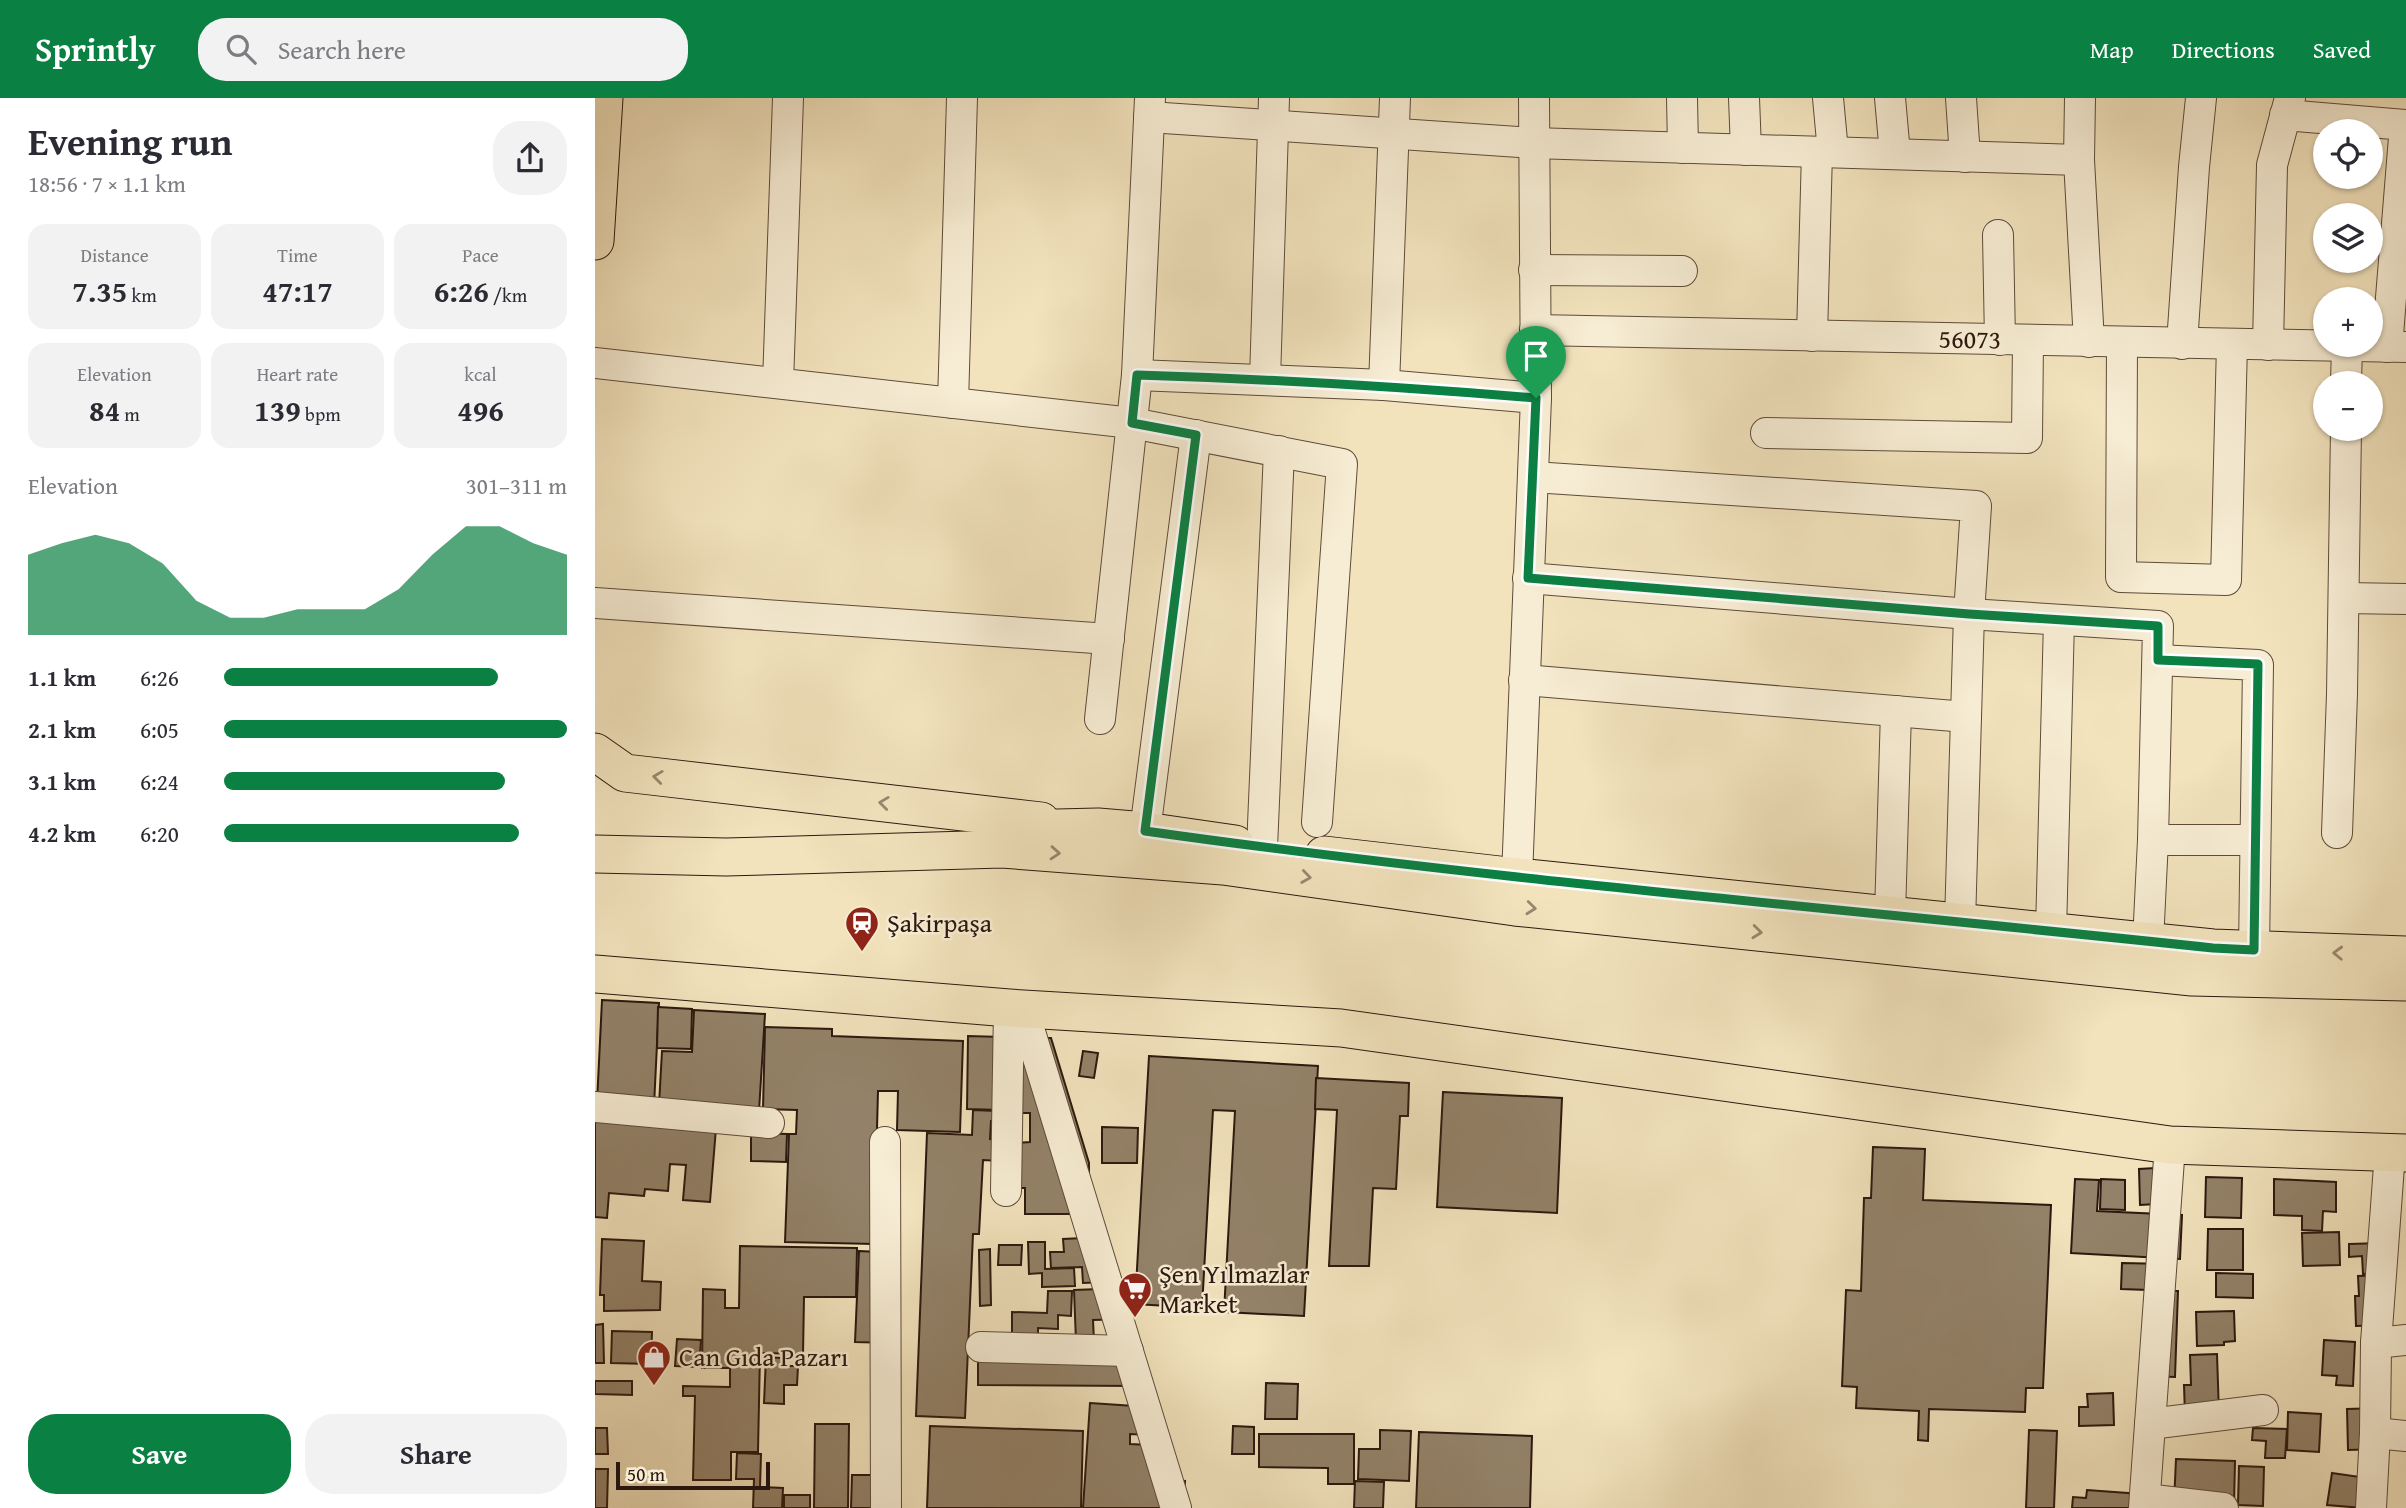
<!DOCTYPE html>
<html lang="en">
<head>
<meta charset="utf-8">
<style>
  :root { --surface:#fff; --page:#f2f2f3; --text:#2b2b33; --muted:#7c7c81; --accent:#0b8043 }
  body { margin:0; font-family:"Gentium Book Plus",serif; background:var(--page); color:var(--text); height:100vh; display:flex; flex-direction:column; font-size:26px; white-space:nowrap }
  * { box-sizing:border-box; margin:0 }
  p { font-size:23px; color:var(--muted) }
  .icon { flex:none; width:38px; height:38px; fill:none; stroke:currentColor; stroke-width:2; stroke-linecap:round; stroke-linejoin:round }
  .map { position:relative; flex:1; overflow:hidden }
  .drawer { display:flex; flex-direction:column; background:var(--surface); width:595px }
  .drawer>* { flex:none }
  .buttons { position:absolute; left:1718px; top:21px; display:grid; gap:14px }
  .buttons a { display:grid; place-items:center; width:70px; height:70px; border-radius:50%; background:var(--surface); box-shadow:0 2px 5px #0004; font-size:35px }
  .scale { position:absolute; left:21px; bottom:18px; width:154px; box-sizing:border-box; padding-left:7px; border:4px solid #2c180e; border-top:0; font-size:19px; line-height:24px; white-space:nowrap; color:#2c180e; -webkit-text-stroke:5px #f7edd4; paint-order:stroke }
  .pin { position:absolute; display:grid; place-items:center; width:60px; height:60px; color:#fff; margin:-72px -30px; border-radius:50% 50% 50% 0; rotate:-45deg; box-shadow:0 0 7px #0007 }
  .pin .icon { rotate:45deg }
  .round { display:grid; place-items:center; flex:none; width:74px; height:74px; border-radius:28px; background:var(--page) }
  .overview { display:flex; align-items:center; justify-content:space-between; height:119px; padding:0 28px }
  h1 { font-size:38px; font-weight:700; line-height:52px }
  .metrics { display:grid; grid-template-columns:repeat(3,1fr); gap:10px; height:119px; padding:7px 28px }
  .metrics div { display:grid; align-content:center; border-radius:18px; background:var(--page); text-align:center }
  .metrics b { font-size:30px; font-weight:700 }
  .metrics small { font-size:19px; font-weight:400 }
  .metrics p { font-size:19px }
  .chart { height:196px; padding:14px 28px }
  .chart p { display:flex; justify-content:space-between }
  .chart svg { width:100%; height:126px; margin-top:7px; fill:var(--accent); opacity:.7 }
  .primary-button { display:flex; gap:14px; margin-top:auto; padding:14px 28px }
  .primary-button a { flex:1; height:80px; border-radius:28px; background:var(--accent); color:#fff; font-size:28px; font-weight:700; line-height:80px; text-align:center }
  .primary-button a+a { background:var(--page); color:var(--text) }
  ul { padding:0 28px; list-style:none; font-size:23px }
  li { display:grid; grid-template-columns:112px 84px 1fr; align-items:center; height:52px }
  li i { height:18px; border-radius:9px; background:var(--accent) }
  header { display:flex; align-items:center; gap:42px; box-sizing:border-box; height:98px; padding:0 35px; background:var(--accent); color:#fff }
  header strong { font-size:33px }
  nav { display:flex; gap:38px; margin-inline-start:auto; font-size:24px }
  .search { width:490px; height:63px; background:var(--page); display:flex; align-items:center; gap:18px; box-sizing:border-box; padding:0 24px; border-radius:28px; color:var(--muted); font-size:26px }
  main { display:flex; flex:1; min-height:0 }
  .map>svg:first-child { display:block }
  .building { fill:#938269; stroke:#2c180e; stroke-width:2 }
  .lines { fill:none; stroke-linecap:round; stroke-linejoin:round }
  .minor-casing { stroke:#5e4b3a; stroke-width:32 }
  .major-casing { stroke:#2c180e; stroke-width:39 }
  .minor { stroke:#f7edd4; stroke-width:30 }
  .major { stroke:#f2e3bd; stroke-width:37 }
  .oneway { stroke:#99886e }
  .route-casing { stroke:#fff; stroke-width:14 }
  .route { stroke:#0b8043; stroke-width:9 }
  .labels { text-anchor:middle; stroke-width:5; stroke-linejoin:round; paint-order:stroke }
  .street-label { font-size:26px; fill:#2c180e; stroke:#f7edd4 }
  .poi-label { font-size:26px; fill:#2c180e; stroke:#f7edd4; text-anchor:start }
</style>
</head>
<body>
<header>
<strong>Sprintly</strong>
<div class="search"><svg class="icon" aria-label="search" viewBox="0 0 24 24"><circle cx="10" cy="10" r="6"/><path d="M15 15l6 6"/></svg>Search here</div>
<nav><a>Map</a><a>Directions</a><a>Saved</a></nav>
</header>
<main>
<section class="drawer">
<div class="overview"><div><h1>Evening run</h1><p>18:56 · 7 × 1.1 km</p></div><a class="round"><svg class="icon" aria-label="share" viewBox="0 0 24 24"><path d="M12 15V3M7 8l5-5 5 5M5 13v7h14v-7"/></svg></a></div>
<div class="metrics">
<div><p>Distance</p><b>7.35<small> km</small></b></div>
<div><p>Time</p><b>47:17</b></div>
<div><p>Pace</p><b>6:26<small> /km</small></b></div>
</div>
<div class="metrics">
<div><p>Elevation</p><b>84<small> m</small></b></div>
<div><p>Heart rate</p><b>139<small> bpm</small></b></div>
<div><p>kcal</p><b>496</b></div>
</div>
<div class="chart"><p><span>Elevation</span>301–311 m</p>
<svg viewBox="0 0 160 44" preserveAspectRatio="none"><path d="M0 44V16L10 12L20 9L30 12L40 19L50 32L60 38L70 38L80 35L90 35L100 35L110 28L120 16L130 6L140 6L150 12L160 16V44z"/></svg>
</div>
<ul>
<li><b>1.1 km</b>6:26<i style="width:80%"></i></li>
<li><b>2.1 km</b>6:05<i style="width:100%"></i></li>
<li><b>3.1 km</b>6:24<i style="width:82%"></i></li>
<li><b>4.2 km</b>6:20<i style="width:86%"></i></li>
</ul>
<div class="primary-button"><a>Save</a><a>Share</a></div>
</section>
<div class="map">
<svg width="1811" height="1410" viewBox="0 0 1811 1410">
  <rect width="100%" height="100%" fill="#f2e3bd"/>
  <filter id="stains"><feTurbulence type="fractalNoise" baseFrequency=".00286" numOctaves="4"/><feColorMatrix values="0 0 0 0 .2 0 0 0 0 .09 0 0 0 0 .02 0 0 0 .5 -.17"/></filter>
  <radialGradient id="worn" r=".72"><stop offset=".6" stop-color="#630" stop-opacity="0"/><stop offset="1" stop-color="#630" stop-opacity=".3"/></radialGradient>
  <g class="building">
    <path d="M7,902L64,905L59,1008L2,1005Z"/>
    <path d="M63,909L97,911L96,951L62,950Z"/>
    <path d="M99,912L170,916L164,1013L64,1007L67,953L97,954Z"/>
    <path d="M170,929L237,931V938L368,943L365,1034L302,1032L303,993H283L279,1146L190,1144L194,1036H201L202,1012L168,1011Z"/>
    <path d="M373,938L407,939L405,1012L372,1011Z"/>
    <path d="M419,940H456L494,1065V1116H430V1090H421V1045L435,1044V1015H420Z"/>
    <path d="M488,953L503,955L499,980L484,978Z"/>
    <path d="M554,958L723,968L709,1218L629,1214L640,1013L618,1012L607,1210L540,1206Z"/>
    <path d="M721,980L814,985L813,1018H805L801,1091L778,1090L774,1168H734L742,1012L720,1011Z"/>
    <path d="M848,994L967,1000L962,1115L842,1109Z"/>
    <path d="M378,1012L402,1013L401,1023H396L395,1041L405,1042V1063L388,1062L384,1136H378L370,1320L321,1318L332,1035L377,1037Z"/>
    <path d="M0,1021L121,1030L115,1104L88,1102L91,1067L75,1066L73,1093L50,1091L49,1098L14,1095L12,1120L0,1119Z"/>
    <path d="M507,1029L543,1030L542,1065H507Z"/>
    <path d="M156,1035L192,1036L191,1064L156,1063Z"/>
    <path d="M1278,1049L1330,1051L1328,1102L1456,1107L1448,1290H1431L1430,1314L1334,1311L1333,1343L1323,1342L1324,1313L1261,1310L1262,1289L1247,1288L1251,1192L1266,1193L1269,1100H1276Z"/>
    <path d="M1578,1069L1580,1105L1545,1107L1544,1071Z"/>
    <path d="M1611,1079L1647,1080L1646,1120L1610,1119Z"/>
    <path d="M1480,1081L1504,1082L1502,1113L1587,1117L1585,1161L1476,1155Z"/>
    <path d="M1506,1081L1530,1082V1112L1505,1111Z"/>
    <path d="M1679,1081L1741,1084V1114L1728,1113L1727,1133L1707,1132V1118L1679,1117Z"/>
    <path d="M1613,1131H1648V1172H1612Z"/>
    <path d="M1744,1134L1745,1167L1708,1168L1707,1135Z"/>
    <path d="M510,1139L511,1184L488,1185L487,1169L456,1170L455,1154H469L468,1141Z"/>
    <path d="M7,1141L49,1143L47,1183L66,1184L65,1212L9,1213V1197H5Z"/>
    <path d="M433,1144H450V1171L479,1170L480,1188L447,1189V1175L434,1176Z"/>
    <path d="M1787,1145L1789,1175L1768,1176L1767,1158L1754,1159V1146Z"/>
    <path d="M404,1147H427L426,1167H403Z"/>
    <path d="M145,1148L262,1150L261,1199H209L208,1256L165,1255L163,1354H136V1382H98L100,1298H88V1288L135,1289V1270H107L108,1191L130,1192V1210H144Z"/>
    <path d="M395,1151L396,1207L385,1208L384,1152Z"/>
    <path d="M264,1153L302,1155L298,1245L260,1244Z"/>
    <path d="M1527,1165L1570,1166L1569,1193H1583L1580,1279L1550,1278L1553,1192L1526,1191Z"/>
    <path d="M1621,1175L1658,1176V1200L1621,1199Z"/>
    <path d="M1790,1177L1791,1227L1761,1228L1760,1198H1764L1763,1178Z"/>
    <path d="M532,1190L533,1221L498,1222L499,1243L481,1244L479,1192Z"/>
    <path d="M453,1193H477L476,1218L463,1217V1231L443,1230V1245L417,1244V1214L452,1215Z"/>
    <path d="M1639,1213L1640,1243L1629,1244V1247L1602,1248L1601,1214Z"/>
    <path d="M8,1226L9,1265H0V1227Z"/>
    <path d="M17,1233L57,1234L56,1266L16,1265Z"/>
    <path d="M82,1241L106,1242L104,1269L80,1268Z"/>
    <path d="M1729,1242L1760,1244L1758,1288L1741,1287L1742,1278L1727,1277Z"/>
    <path d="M383,1255L542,1256L541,1288L383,1287Z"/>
    <path d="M1622,1256L1624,1316L1590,1317L1589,1287H1596L1595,1257Z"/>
    <path d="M171,1259L186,1260V1268H203L202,1287H189V1306L169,1305Z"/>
    <path d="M0,1283H37V1297L0,1296Z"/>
    <path d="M671,1285L703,1286L702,1321H670Z"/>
    <path d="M1518,1295L1519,1327L1484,1328V1309H1493L1492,1296Z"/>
    <path d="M495,1305L554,1309L552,1337L535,1336V1346L575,1348L573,1382L590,1383L588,1410H488Z"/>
    <path d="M1785,1310L1786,1351L1753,1352L1752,1311Z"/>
    <path d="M1693,1314L1726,1316L1724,1354L1692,1352Z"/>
    <path d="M220,1326H254L253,1410H219Z"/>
    <path d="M335,1328L488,1333L486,1410H332Z"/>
    <path d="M638,1328L659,1329V1356H637Z"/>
    <path d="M0,1330H12L13,1356H0Z"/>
    <path d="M1658,1330L1692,1331L1690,1360H1670L1671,1343L1657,1342Z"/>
    <path d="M785,1332L816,1333L814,1383L763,1381L764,1351H785Z"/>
    <path d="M1434,1332L1462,1333L1459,1410H1431Z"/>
    <path d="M824,1334L937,1338L935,1410H821Z"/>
    <path d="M664,1336H759V1386H733V1370L664,1369Z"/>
    <path d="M142,1355L166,1356L165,1389L188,1390L187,1410H158L159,1381H141Z"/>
    <path d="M1581,1361L1640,1363L1639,1407L1579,1405Z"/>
    <path d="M1644,1368L1669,1369L1668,1408L1643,1407Z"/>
    <path d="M0,1371H13L12,1410H0Z"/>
    <path d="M1737,1375L1772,1380L1768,1410L1732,1407Z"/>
    <path d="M257,1377H292L291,1410H256Z"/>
    <path d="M760,1383L789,1384L788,1410H759Z"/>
    <path d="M1492,1392L1546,1396L1545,1410H1477L1478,1399L1491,1400Z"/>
    <rect x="189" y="1397" width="26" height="13"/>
  </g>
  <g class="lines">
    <g class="minor-casing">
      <g id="minor">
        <path d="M1087,0L1088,50"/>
        <path d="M1149,0L1151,52"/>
        <path d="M1233,0L1238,54"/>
        <path d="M1295,0L1300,56"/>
        <path d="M1366,0L1370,59"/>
        <path d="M1485,0L1484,62L1494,244"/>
        <path d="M1690,17L1811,27"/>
        <path d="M554,19L938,45L1484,62"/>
        <path d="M1403,137L1405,242"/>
        <path d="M939,172L1087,173"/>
        <path d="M940,232L1811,249"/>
        <path d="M1217,238L1222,54"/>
        <path d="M1527,245L1526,479L1631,482L1637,246"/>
        <path d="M1587,246L1599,69L1606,0"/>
        <path d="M1673,247L1677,67L1695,0"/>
        <path d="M1792,249L1810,27"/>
        <path d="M0,265L537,325L747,366L722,724"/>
        <path d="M542,277L789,287L941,300"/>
        <path d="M670,281L679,0"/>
        <path d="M183,285L193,0"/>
        <path d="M1751,285L1752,248"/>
        <path d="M789,287L800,0"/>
        <path d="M358,305L367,0"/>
        <path d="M1171,335L1432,340L1433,242"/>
        <path d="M938,379L1381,408L1374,516L1365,825"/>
        <path d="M933,480L1374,516L1563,528L1558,742L1553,844"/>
        <path d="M1749,500L1811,501"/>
        <path d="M0,505L514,541"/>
        <path d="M1563,562L1663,567L1659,852"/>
        <path d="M929,582L1371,619"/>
        <path d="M505,621L542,277L555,0"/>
        <path d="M550,733L601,337"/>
        <path d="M1742,735L1747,596L1751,331"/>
        <path d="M1558,742H1659"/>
        <path d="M667,750L684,353"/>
        <path d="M922,779L941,300L939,0"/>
        <path d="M1295,817L1301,613"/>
        <path d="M1456,834L1464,522"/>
        <path d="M428,911L581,1410"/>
        <path d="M0,1009L174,1025"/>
        <path d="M290,1044L291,1410"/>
        <path d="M411,1093L414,910"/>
        <path d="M1781,1245L1811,1242"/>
        <path d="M386,1249L533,1253"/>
        <path d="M1555,1326L1668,1312"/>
        <path d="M1780,1335L1811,1338"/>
        <path d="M1550,1401L1628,1410"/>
        <path d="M1549,1410L1575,1047"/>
        <path d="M1776,1410L1780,1335L1781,1245L1795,1054"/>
      </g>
    </g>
    <g class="major-casing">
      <g id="major">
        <path d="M0,143L9,0"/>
        <path d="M0,654L30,675L446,723"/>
        <path d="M419,731L503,729L550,733L640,746"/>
        <path d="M0,756L131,759L407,751L628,768L920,809L1597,879L1811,884"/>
        <path d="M729,757L922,779L1618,850L1811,857"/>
        <path d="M0,876L414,910L746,930L1575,1047L1811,1055"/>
      </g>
    </g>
    <use href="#minor" class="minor"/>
    <use href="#major" class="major"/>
  </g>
  <defs><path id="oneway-chevron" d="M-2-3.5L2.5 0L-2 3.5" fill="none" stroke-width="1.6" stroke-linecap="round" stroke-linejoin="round" transform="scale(1.75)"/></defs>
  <g class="oneway">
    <use href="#oneway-chevron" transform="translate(63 679) rotate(-173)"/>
    <use href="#oneway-chevron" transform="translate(289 705) rotate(-173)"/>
    <use href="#oneway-chevron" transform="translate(460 755) rotate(4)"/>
    <use href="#oneway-chevron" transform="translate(711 779) rotate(8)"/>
    <use href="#oneway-chevron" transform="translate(936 810) rotate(6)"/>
    <use href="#oneway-chevron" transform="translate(1162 834) rotate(6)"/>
    <use href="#oneway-chevron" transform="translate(1743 855) rotate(-178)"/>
  </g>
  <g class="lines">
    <g class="route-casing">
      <path id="route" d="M542,277C675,281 808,289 941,300L933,480L1374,516L1563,528V562L1663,566L1659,852L1618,850C1262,812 904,783 550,733L601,337L537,325Z"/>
    </g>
    <use href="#route" class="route"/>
  </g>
  <defs>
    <g id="station-pin" transform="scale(1.75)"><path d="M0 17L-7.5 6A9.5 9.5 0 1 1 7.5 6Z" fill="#8f2418" stroke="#f7edd4"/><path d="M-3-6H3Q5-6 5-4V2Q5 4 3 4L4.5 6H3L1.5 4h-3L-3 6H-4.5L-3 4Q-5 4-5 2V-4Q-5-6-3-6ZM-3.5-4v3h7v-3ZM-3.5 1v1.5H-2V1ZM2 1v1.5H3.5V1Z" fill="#fff"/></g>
    <g id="supermarket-pin" transform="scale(1.75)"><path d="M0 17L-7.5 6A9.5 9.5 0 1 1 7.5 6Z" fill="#8f2418" stroke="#f7edd4"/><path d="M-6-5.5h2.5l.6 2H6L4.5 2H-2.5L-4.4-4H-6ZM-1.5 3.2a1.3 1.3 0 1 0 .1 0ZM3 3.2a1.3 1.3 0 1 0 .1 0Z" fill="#fff"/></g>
    <g id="shop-pin" transform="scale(1.75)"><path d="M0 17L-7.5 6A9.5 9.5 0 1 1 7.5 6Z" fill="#8f2418" stroke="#f7edd4"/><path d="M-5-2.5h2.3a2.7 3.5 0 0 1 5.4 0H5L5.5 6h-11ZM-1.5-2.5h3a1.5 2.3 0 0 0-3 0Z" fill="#fff"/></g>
  </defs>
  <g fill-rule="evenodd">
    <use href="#station-pin" x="267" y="825"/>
    <use href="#supermarket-pin" x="540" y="1191"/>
    <use href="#shop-pin" x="59" y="1259"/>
  </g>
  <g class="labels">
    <g class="street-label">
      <text transform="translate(1375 241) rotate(1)" y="9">56073</text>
    </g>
    <g class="poi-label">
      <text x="292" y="834">Şakirpaşa</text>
      <text x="564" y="1185">Şen Yılmazlar<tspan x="564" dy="30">Market</tspan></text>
      <text x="84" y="1268">Can Gıda Pazarı</text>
    </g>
  </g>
  <rect width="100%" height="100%" filter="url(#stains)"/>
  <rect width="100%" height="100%" fill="url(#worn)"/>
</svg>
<div class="buttons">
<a><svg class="icon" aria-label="locate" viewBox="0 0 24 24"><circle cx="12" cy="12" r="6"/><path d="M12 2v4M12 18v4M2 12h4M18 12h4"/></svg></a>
<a><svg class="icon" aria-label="layers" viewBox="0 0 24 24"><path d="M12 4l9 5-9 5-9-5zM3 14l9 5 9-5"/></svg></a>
<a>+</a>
<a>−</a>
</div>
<div class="scale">50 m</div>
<div class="pin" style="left:941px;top:300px;background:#1e9e55"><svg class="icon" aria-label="arrive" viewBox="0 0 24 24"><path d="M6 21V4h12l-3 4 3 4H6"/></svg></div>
</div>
</main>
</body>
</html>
